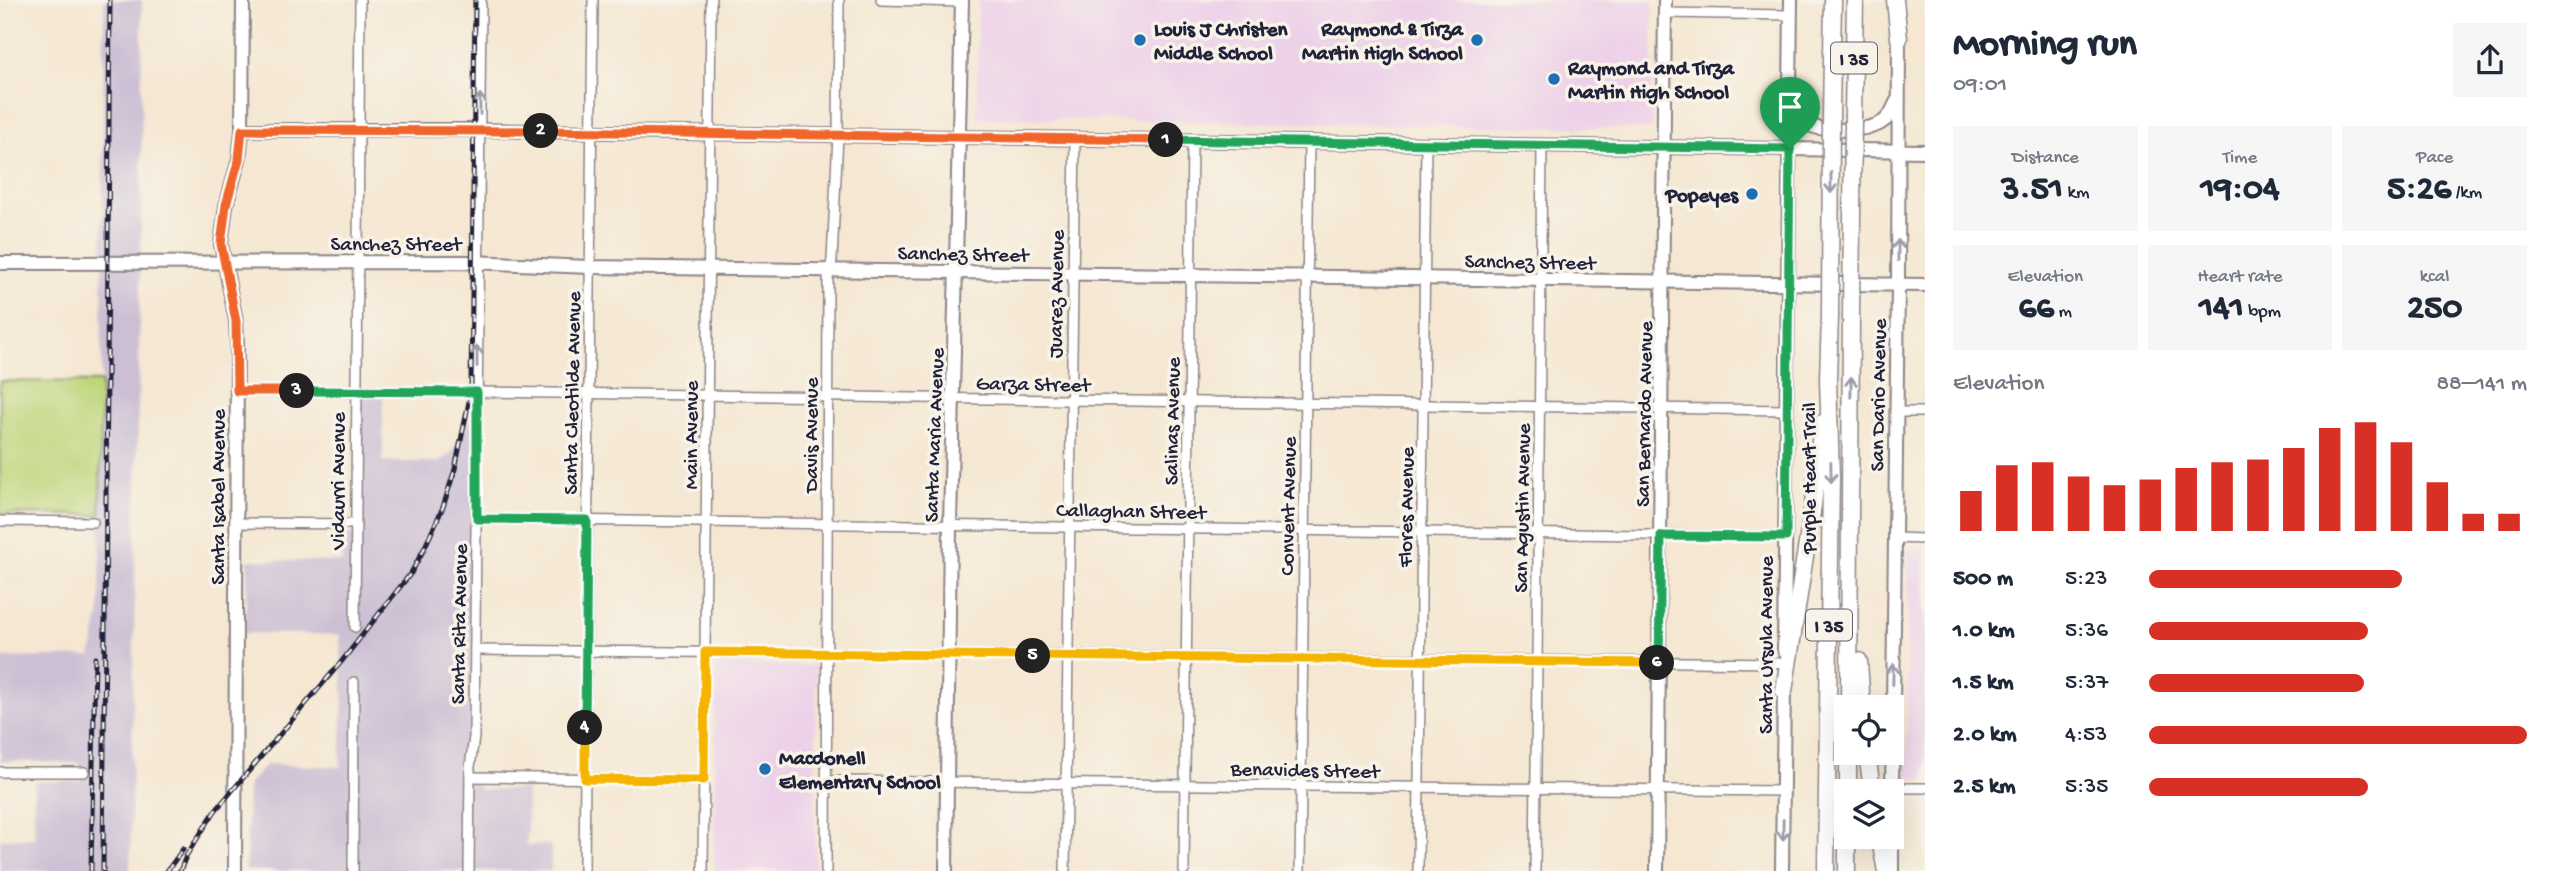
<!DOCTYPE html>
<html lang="en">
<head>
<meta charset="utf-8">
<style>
  :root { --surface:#fff; --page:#f6f6f7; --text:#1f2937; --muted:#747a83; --accent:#d93025 }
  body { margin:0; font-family:"Gochi Hand",sans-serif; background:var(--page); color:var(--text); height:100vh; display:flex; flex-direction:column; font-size:26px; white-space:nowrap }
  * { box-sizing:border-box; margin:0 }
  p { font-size:23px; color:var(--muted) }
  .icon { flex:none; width:38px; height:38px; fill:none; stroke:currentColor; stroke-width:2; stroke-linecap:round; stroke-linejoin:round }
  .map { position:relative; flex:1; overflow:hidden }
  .drawer { display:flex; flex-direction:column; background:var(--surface); width:630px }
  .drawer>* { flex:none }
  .fabs { position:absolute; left:1834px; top:695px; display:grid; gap:14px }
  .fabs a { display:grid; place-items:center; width:70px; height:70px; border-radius:0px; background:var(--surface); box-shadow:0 7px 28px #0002; font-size:35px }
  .pin { position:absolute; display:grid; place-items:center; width:60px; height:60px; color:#fff; margin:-72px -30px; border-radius:50% 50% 50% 0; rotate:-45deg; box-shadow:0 0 7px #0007 }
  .pin .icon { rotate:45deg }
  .km { position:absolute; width:35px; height:35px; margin:-18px; border-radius:50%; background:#222; color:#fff; font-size:19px; line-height:35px; text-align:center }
  .round { display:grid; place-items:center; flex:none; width:74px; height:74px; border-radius:0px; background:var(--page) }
  .headline { display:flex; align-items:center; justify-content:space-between; height:119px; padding:0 28px }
  h1 { font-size:38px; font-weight:700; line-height:52px }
  .stats { display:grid; grid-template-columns:repeat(3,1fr); gap:10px; height:119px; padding:7px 28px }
  .stats div { display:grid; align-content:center; border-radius:0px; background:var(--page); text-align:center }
  .stats b { font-size:35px; font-weight:700 }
  .stats small { font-size:19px; font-weight:400 }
  .stats p { font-size:19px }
  .chart { height:196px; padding:14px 28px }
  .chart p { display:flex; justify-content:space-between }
  .chart svg { width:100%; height:126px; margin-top:7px; stroke:var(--accent); stroke-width:6 }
  ul { padding:0 28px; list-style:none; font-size:23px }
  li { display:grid; grid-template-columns:112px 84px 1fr; align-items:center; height:52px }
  li i { height:18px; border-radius:9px; background:var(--accent) }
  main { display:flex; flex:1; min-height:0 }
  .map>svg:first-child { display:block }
  .built { fill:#edd1e9 }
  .industrial { fill:#ccbfd4 }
  .green { fill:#bed67a; stroke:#707c5a; stroke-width:2 }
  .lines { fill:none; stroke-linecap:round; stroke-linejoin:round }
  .street-casing { stroke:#8c8486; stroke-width:12 }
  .secondary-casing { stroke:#8c8486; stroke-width:16 }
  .highway-casing { stroke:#8c8486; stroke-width:19 }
  .street { stroke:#fff; stroke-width:9 }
  .secondary { stroke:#fff; stroke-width:12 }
  .highway { stroke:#fff; stroke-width:16 }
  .rail-casing { stroke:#22223b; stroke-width:5 }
  .rail { stroke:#f7f3e8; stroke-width:2.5; stroke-dasharray:8; stroke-linecap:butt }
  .highway-bridge-casing { stroke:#8c8486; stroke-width:19; stroke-linecap:butt }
  .highway-bridge { stroke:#fff; stroke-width:16 }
  .oneway { stroke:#9c9ca7 }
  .split-1-casing { stroke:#fff; stroke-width:14 }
  .split-2-casing { stroke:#fff; stroke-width:14 }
  .split-3-casing { stroke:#fff; stroke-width:14 }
  .split-4-casing { stroke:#fff; stroke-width:14 }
  .split-5-casing { stroke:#fff; stroke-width:14 }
  .split-6-casing { stroke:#fff; stroke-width:14 }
  .split-7-casing { stroke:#fff; stroke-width:14 }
  .split-1 { stroke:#22a559; stroke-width:9 }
  .split-2 { stroke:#f0652b; stroke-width:9 }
  .split-3 { stroke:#f0652b; stroke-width:9 }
  .split-4 { stroke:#22a559; stroke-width:9 }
  .split-5 { stroke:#f5b400; stroke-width:9 }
  .split-6 { stroke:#f5b400; stroke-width:9 }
  .split-7 { stroke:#22a559; stroke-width:9 }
  .poi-dot { fill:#1f6fb2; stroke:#f7f3e8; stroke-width:2.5 }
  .labels { text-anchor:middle; stroke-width:7; stroke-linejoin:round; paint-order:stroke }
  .shield { fill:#f7f3e8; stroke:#62616f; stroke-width:2 }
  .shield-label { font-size:19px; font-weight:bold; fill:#22223b }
  .poi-label { font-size:21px; font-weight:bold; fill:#22223b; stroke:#f7f3e8; text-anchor:start }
  .street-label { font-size:21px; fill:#22223b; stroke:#f7f3e8 }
</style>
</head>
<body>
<main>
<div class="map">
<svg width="1925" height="871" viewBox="0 0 1925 871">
  <rect width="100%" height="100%" fill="#f7f3e8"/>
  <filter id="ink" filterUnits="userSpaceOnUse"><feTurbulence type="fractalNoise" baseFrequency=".0143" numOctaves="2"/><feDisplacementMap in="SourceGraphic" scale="14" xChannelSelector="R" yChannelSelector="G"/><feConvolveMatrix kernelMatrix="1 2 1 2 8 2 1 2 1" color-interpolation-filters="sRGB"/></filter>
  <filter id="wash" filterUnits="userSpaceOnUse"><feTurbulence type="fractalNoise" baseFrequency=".00686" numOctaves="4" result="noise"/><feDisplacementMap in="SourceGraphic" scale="28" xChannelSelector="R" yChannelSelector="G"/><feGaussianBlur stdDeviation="1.57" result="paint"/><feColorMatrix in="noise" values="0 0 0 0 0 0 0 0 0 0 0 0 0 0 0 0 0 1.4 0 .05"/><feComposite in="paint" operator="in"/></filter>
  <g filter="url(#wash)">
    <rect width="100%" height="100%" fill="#f5e7d2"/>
    <g class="built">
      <path d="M978,0H1653L1652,129L977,118Z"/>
      <path d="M1908,550H1925V779L1906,778Z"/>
      <path d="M718,664L816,666L815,871H714L715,666Z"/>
    </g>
    <g class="industrial">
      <path d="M104,0H142L141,236L130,871H0V839L34,838V782L80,781V763L0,761V658L91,656L100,611Z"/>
      <path d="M362,396H383V462H439L452,452L474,415L472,736L462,765L481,790L527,789V845H551V871H246L248,784L267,764L340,767L343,693L340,635L245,633L248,560L342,562V534L363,533L360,409Z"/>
    </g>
    <path class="green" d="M0,381L101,382L100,515L0,514Z"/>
  </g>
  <g filter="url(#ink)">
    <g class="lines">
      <g class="street-casing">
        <g id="street">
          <path d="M881,0L962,2"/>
          <path d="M1665,13L1791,15"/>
          <path d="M237,391L477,392L1787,410"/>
          <path d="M1897,412H1925"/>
          <path d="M477,519L1785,537"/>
          <path d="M0,521L93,522"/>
          <path d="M237,523L354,524"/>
          <path d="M1894,538L1925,539"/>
          <path d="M355,627L360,0"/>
          <path d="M475,650L1784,663"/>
          <path d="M0,772H84"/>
          <path d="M470,777L704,780"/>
          <path d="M826,781L1784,791"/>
          <path d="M1892,788H1925"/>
          <path d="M353,871L354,682"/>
          <path d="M469,871L470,767L474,737L481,0"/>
          <path d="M584,871L593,0"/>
          <path d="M703,871L711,0"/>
          <path d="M826,871L828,279L832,260L838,135L839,0"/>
          <path d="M1065,871L1075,138"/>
          <path d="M1184,871L1192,140"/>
          <path d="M1300,871L1309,142"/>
          <path d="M1418,871L1426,144"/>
          <path d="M1535,871L1542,146"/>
        </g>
      </g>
      <g class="secondary-casing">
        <g id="secondary">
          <path d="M1793,100C1796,108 1799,118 1806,123C1820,133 1867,131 1881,123C1890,118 1892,110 1897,101"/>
          <path d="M242,130H473L1925,151"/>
          <path d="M0,263L473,262L590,267L1925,285"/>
          <path d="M1784,651L1791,0"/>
          <path d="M1892,791L1898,285L1899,32"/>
          <path d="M1892,836V871"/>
          <path d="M235,871L237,343L236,321L221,244L226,206L239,159L242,130L243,0"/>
          <path d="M946,871L950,525L962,0"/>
          <path d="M1657,871L1665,0"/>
          <path d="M1782,871L1784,683"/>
        </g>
      </g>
      <g class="highway-casing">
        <g id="highway">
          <path d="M1895,0L1899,39"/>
          <path d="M1831,115L1833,0"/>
          <path d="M1853,115L1855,0"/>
          <path d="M1859,661L1862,707"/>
          <path d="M1784,691L1813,505L1822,423"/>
          <path d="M1849,707L1851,316"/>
          <path d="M1867,752L1872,791"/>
          <path d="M1848,791V752"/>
          <path d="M1879,836L1886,871"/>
          <path d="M1826,871L1831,476L1828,379L1830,316"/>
          <path d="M1847,871V836"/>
        </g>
      </g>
      <use href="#street" class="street"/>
      <use href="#secondary" class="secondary"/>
      <use href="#highway" class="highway"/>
      <g class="rail-casing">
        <g id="rail">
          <path d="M91,871L95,658"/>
          <path d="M103,871L110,0"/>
          <path d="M167,871L183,849"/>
          <path d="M180,871L186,856L215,811L342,661L411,573L424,549L443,507L455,469L471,392L475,0"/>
        </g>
      </g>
      <use href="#rail" class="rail"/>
      <g class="highway-bridge-casing">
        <g id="highway-bridge">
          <path d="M1830,316L1831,115"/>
          <path d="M1851,316L1853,115"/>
        </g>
      </g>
      <use href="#highway-bridge" class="highway-bridge"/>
    </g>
    <defs><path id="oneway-shaft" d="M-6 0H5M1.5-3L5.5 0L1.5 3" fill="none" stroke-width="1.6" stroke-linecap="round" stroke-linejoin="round" transform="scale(1.75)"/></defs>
    <g class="oneway">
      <use href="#oneway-shaft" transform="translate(480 104) rotate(-90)"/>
      <use href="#oneway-shaft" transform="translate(1831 183) rotate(90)"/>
      <use href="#oneway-shaft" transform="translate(1898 250) rotate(-90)"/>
      <use href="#oneway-shaft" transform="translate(477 356) rotate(-90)"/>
      <use href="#oneway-shaft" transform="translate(1851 387) rotate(-89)"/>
      <use href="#oneway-shaft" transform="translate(1831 472) rotate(89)"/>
      <use href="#oneway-shaft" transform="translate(1893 674) rotate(-89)"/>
      <use href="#oneway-shaft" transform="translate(1783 830) rotate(91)"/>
    </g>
  </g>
  <g class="lines" filter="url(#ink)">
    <g class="split-1-casing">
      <path id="split-1" d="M1166,140L1790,149"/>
    </g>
    <g class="split-2-casing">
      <path id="split-2" d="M541,131L1166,140"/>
    </g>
    <g class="split-3-casing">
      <path id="split-3" d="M297,391H237L236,321L221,244L226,205L239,159L242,130L541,131"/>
    </g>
    <g class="split-4-casing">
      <path id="split-4" d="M297,391L477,392V519L587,520L585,728"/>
    </g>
    <g class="split-5-casing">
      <path id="split-5" d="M585,728V779L704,780L705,652L1033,656"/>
    </g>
    <g class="split-6-casing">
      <path id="split-6" d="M1033,656L1657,663"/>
    </g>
    <g class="split-7-casing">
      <path id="split-7" d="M1657,663H1659L1661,536L1786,537L1790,149"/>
    </g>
    <use href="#split-1" class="split-1"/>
    <use href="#split-2" class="split-2"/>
    <use href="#split-3" class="split-3"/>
    <use href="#split-4" class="split-4"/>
    <use href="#split-5" class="split-5"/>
    <use href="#split-6" class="split-6"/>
    <use href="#split-7" class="split-7"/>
  </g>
  <g class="poi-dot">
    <circle cx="1140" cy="40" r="7"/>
    <circle cx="1477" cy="40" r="7"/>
    <circle cx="1554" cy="79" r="7"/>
    <circle cx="1752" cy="194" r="7"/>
    <circle cx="765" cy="769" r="7"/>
  </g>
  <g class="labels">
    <g class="shield">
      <rect x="1831" y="42.5" width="46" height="31" rx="5"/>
      <rect x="1806" y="609.5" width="46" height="31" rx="5"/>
    </g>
    <g class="shield-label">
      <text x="1854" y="65">I 35</text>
      <text x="1829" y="632">I 35</text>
    </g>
    <g class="poi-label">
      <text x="1154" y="35">Louis J Christen<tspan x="1154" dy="24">Middle School</tspan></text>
      <text x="1463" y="35" text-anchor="end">Raymond &amp; Tirza<tspan x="1463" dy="24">Martin High School</tspan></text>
      <text x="1568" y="74">Raymond and Tirza<tspan x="1568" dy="24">Martin High School</tspan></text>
      <text x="1738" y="201" text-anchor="end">Popeyes</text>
      <text x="779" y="764">Macdonell<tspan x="779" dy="24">Elementary School</tspan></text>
    </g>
    <g class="street-label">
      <text x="396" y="250">Sanchez Street</text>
      <text transform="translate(963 253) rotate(1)" y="7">Sanchez Street</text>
      <text transform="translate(1530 261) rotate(1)" y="7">Sanchez Street</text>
      <text transform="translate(1055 294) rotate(-89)" y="7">Juarez Avenue</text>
      <text transform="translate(1033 383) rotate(1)" y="7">Garza Street</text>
      <text transform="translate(571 393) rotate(-89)" y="7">Santa Cleotilde Avenue</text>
      <text transform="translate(1877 395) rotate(-89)" y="7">San Dario Avenue</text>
      <text transform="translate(1643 414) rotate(-89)" y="7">San Bernardo Avenue</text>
      <text transform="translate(1171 421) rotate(-89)" y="7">Salinas Avenue</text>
      <text transform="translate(690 435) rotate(-90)" y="7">Main Avenue</text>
      <text transform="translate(810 435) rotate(-90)" y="7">Davis Avenue</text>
      <text transform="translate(933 435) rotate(-88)" y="7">Santa Maria Avenue</text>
      <text transform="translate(1808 478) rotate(-90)" y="7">Purple Heart Trail</text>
      <text transform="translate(337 481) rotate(-90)" y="7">Vidaurri Avenue</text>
      <text transform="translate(217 497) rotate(-90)" y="7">Santa Isabel Avenue</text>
      <text transform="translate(1287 506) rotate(-89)" y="7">Convent Avenue</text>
      <text transform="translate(1405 507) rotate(-89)" y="7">Flores Avenue</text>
      <text transform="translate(1521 508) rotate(-89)" y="7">San Agustin Avenue</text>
      <text transform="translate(1131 510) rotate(1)" y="7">Callaghan Street</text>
      <text transform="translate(458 624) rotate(-89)" y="7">Santa Rita Avenue</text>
      <text transform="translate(1765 645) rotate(-90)" y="7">Santa Ursula Avenue</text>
      <text transform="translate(1305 769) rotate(1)" y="7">Benavides Street</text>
    </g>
  </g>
</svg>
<div class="fabs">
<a><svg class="icon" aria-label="locate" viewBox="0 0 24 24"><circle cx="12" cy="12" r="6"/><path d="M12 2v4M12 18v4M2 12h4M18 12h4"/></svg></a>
<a><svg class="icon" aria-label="layers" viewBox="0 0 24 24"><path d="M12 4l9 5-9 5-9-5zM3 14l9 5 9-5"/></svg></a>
</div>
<div class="pin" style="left:1790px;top:149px;background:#1e9e55"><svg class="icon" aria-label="arrive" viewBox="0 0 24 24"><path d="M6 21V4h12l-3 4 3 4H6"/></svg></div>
<b class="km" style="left:1166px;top:140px">1</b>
<b class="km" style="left:541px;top:131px">2</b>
<b class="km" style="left:297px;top:391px">3</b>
<b class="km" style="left:585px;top:728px">4</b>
<b class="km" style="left:1033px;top:656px">5</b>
<b class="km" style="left:1657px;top:663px">6</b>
</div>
<section class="drawer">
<div class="headline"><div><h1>Morning run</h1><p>09:01</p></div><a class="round"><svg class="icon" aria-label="share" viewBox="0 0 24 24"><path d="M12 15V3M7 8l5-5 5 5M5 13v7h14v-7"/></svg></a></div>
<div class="stats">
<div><p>Distance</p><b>3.51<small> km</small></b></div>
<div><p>Time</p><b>19:04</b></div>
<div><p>Pace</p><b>5:26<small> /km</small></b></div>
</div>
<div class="stats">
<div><p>Elevation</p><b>66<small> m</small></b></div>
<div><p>Heart rate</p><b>141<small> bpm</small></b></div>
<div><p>kcal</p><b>250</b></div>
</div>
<div class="chart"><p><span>Elevation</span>88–141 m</p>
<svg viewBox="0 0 160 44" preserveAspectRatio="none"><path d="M5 44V30M15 44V21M25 44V20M35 44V25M45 44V28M55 44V26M65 44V22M75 44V20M85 44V19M95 44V15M105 44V8M115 44V6M125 44V13M135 44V27M145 44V38M155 44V38"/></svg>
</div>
<ul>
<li><b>500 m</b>5:23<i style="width:67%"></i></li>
<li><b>1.0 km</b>5:36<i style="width:58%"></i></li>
<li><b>1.5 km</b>5:37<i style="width:57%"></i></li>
<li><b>2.0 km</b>4:53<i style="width:100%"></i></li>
<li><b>2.5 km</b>5:35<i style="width:58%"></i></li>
</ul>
</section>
</main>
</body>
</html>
